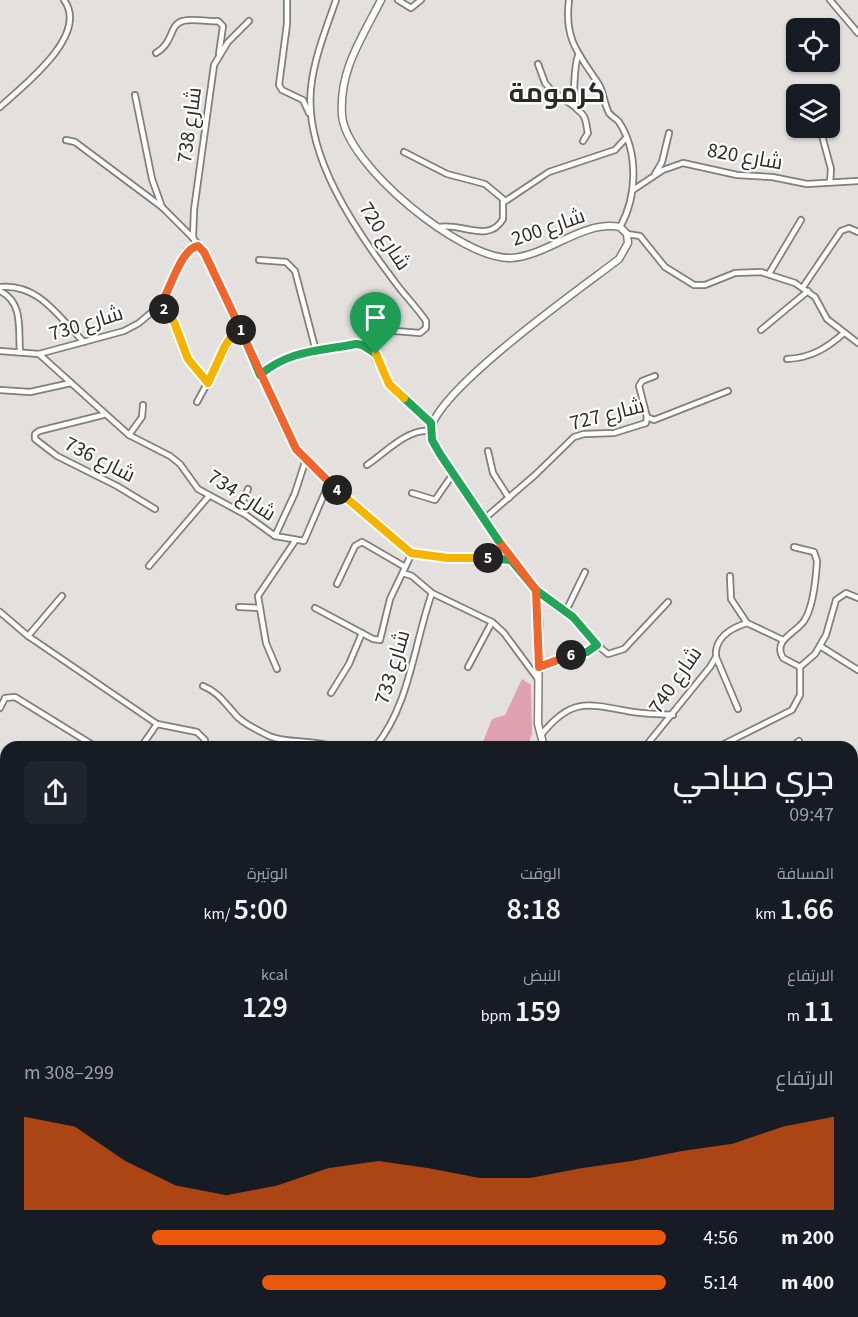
<!DOCTYPE html>
<html lang="ar">
<head>
<meta charset="utf-8">
<style>
  :root { --surface:#171b24; --page:#20242c; --text:#f1f3f6; --muted:#9ea1a6; --accent:#ea580c }
  body { margin:0; font-family:"Source Sans 3",Cairo,sans-serif; background:var(--page); color:var(--text); direction:rtl; height:100vh; display:flex; flex-direction:column; font-size:22px; white-space:nowrap }
  * { box-sizing:border-box; margin:0 }
  p { font-size:20px; color:var(--muted) }
  .icon { flex:none; width:33px; height:33px; fill:none; stroke:currentColor; stroke-width:2; stroke-linecap:round; stroke-linejoin:round }
  .map { position:relative; flex:1; overflow:hidden; direction:ltr }
  .drawer { position:absolute; left:0px; top:741px; width:858px; height:576px; display:flex; flex-direction:column; background:var(--surface); border-radius:18px 18px 0 0; box-shadow:0 2px 4px #0004; direction:rtl }
  .drawer>* { flex:none }
  .tools { position:absolute; left:786px; top:18px; display:grid; gap:12px }
  .tools a { display:grid; place-items:center; width:54px; height:54px; border-radius:9px; background:var(--surface); box-shadow:0 2px 4px #0004; font-size:30px }
  .pin { position:absolute; display:grid; place-items:center; width:51px; height:51px; color:#fff; margin:-62px -26px; border-radius:50% 50% 50% 0; rotate:-45deg; box-shadow:0 0 6px #0007 }
  .pin .icon { rotate:45deg }
  .km { position:absolute; width:30px; height:30px; margin:-15px; border-radius:50%; background:#222; color:#fff; font-size:16px; line-height:30px; text-align:center }
  .round { display:grid; place-items:center; flex:none; width:63px; height:63px; border-radius:9px; background:var(--page) }
  .headline { display:flex; align-items:center; justify-content:space-between; height:102px; padding:0 24px }
  h1 { font-size:33px; font-weight:600; line-height:45px }
  .stats { display:grid; grid-template-columns:repeat(3,1fr); gap:9px; height:102px; padding:6px 24px }
  .stats div { display:grid; align-content:center }
  .stats b { font-size:30px; font-weight:600 }
  .stats small { font-size:16px; font-weight:400 }
  .stats p { font-size:16px }
  .chart { height:168px; padding:12px 24px }
  .chart p { display:flex; justify-content:space-between }
  .chart svg { width:100%; height:108px; margin-top:6px; fill:var(--accent); opacity:.7 }
  ul { padding:0 24px; list-style:none; font-size:20px }
  li { display:grid; grid-template-columns:96px 72px 1fr; align-items:center; height:45px }
  li i { height:15px; border-radius:8px; background:var(--accent) }
  .map>svg:first-child { display:block }
  .green { fill:#dfa0af }
  .lines { fill:none; stroke-linecap:round; stroke-linejoin:round }
  .street-casing { stroke:#817e7b; stroke-width:8 }
  .secondary-casing { stroke:#817e7b; stroke-width:9 }
  .street { stroke:#fff; stroke-width:4.5 }
  .secondary { stroke:#fff; stroke-width:6 }
  .split-1-casing { stroke:#fff; stroke-width:12 }
  .split-2-casing { stroke:#fff; stroke-width:12 }
  .split-3-casing { stroke:#fff; stroke-width:12 }
  .split-4-casing { stroke:#fff; stroke-width:12 }
  .split-5-casing { stroke:#fff; stroke-width:12 }
  .split-6-casing { stroke:#fff; stroke-width:12 }
  .split-7-casing { stroke:#fff; stroke-width:12 }
  .split-8-casing { stroke:#fff; stroke-width:12 }
  .split-9-casing { stroke:#fff; stroke-width:12 }
  .split-1 { stroke:#22a559; stroke-width:8 }
  .split-2 { stroke:#f0652b; stroke-width:8 }
  .split-3 { stroke:#f5b400; stroke-width:8 }
  .split-4 { stroke:#f0652b; stroke-width:8 }
  .split-5 { stroke:#f5b400; stroke-width:8 }
  .split-6 { stroke:#22a559; stroke-width:8 }
  .split-7 { stroke:#f0652b; stroke-width:8 }
  .split-8 { stroke:#22a559; stroke-width:8 }
  .split-9 { stroke:#f5b400; stroke-width:8 }
  .labels { text-anchor:middle; stroke-width:4.5; stroke-linejoin:round; paint-order:stroke }
  .street-label { font-size:21px; fill:#2c2b29; stroke:#fff }
  .district-label { font-size:27px; font-weight:bold; fill:#2c2b29; stroke:#fff }
</style>
</head>
<body>
<div class="map">
<svg width="858" height="1317" viewBox="0 0 858 1317">
  <rect width="100%" height="100%" fill="#e3e0dd"/>
  <path class="green" d="M522,679L531,685L532,734L527,747H481L492,719L505,715Z"/>
  <g class="lines">
    <g class="street-casing">
      <g id="street">
        <path d="M287,0V24L279,85L282,90L303,100L309,113"/>
        <path d="M336,0C326,29 314,58 311,88C304,154 354,228 392,278C402,293 416,306 426,321V328L420,333L383,330C347,351 416,409 431,423"/>
        <path d="M398,0L411,8L421,0"/>
        <path d="M569,0C564,39 578,53 598,83C604,92 604,104 609,113C612,117 617,119 619,122C639,153 637,197 620,227"/>
        <path d="M830,0L858,33"/>
        <path d="M249,21L228,42L214,65L194,210L193,238L204,252L284,428L305,462L412,553L448,558L511,560"/>
        <path d="M156,53C174,43 169,24 183,21C193,18 207,22 218,21L223,26L219,54"/>
        <path d="M578,56C575,63 572,101 576,108C578,111 581,112 583,115C587,120 586,127 588,133L583,141"/>
        <path d="M538,64L545,83L551,90L575,107"/>
        <path d="M135,95L152,179L162,207L193,238"/>
        <path d="M0,107C23,86 90,35 64,0"/>
        <path d="M820,128L831,169L830,182"/>
        <path d="M66,140L75,142L162,207"/>
        <path d="M404,152L447,174L485,184L503,199V219C489,244 460,222 439,227"/>
        <path d="M655,174L662,162L669,133"/>
        <path d="M633,190L663,170L683,163L737,175L772,177L807,184L858,181"/>
        <path d="M504,202L549,172L615,150L625,139"/>
        <path d="M627,234L640,236L665,267L694,285H705L735,273L761,272L795,283L815,297L827,319L858,343"/>
        <path d="M259,260L286,262L295,271L316,351"/>
        <path d="M770,272L801,220"/>
        <path d="M0,287C39,283 59,318 84,342"/>
        <path d="M803,287L841,231L849,228L858,232"/>
        <path d="M0,291C24,303 18,329 20,352"/>
        <path d="M160,305L174,322L188,359L208,383"/>
        <path d="M761,330L808,291"/>
        <path d="M0,351L39,354L124,331L139,323L160,305L186,251L197,246"/>
        <path d="M39,354L129,435L170,456L180,464L198,489L246,515L275,536L304,541L329,483"/>
        <path d="M787,359C811,358 827,348 844,333"/>
        <path d="M260,375C289,350 319,351 355,344L362,345L376,354"/>
        <path d="M0,390L30,392L71,383"/>
        <path d="M197,402L239,325"/>
        <path d="M103,415L39,431L35,434V439L57,456L117,486L155,509"/>
        <path d="M647,417L639,386L642,381L655,376"/>
        <path d="M129,435L142,417L143,405"/>
        <path d="M488,451L493,473L509,498"/>
        <path d="M367,465C385,453 408,428 430,431"/>
        <path d="M412,493L435,500L453,474"/>
        <path d="M239,511L248,489"/>
        <path d="M484,519L535,475L574,437L584,434L614,433L646,423L647,417L654,420L728,391"/>
        <path d="M275,536L295,493L305,462"/>
        <path d="M794,547L814,552L817,561C816,578 814,606 804,621C796,633 772,640 783,658L800,667"/>
        <path d="M149,566L209,496"/>
        <path d="M403,573L412,576L432,593L492,622L504,633L538,679"/>
        <path d="M337,584L355,546L362,542L405,567"/>
        <path d="M536,590L573,617L597,645L608,654L624,649L668,602"/>
        <path d="M239,607L259,608"/>
        <path d="M315,608L373,639L380,640L390,599L412,553"/>
        <path d="M566,611L585,572"/>
        <path d="M0,612L28,636L157,724L197,732L205,740V747"/>
        <path d="M747,623L783,640"/>
        <path d="M28,636L62,596"/>
        <path d="M820,646L858,670"/>
        <path d="M716,657L738,709"/>
        <path d="M468,667L492,622"/>
        <path d="M539,667C557,658 582,658 597,645"/>
        <path d="M800,667L815,654L826,635L836,600L846,593L858,598"/>
        <path d="M277,669L266,643L258,596L295,541"/>
        <path d="M203,686C218,692 224,702 234,713C241,723 258,730 269,736C287,744 313,739 334,747"/>
        <path d="M331,693L349,664L362,633"/>
        <path d="M0,708L5,698L15,697L96,747"/>
        <path d="M541,735C570,699 585,703 627,711C642,714 658,714 673,715"/>
        <path d="M141,747L157,724"/>
        <path d="M375,747C410,705 414,643 432,593"/>
        <path d="M645,747L710,667L716,657C714,638 731,628 747,623L731,599L730,576"/>
        <path d="M718,747L792,710L800,695V667"/>
        <path d="M792,747L799,741"/>
        <path d="M0,773L6,779"/>
        <path d="M853,810L858,817"/>
        <path d="M0,873L1,869"/>
        <path d="M852,882L858,887"/>
        <path d="M852,932L858,936"/>
        <path d="M852,987L858,986"/>
        <path d="M0,1046L6,1052"/>
        <path d="M852,1047L858,1046"/>
        <path d="M318,1317L324,1311"/>
      </g>
    </g>
    <g class="secondary-casing">
      <g id="secondary">
        <path d="M381,0C362,38 339,70 342,115C346,165 462,260 511,258C548,256 582,220 620,227L627,234L628,243L619,259C580,289 437,389 430,431L440,454L465,493L511,560L536,590L539,622L538,724L544,747"/>
        <path d="M852,1106L858,1105"/>
      </g>
    </g>
    <use href="#street" class="street"/>
    <use href="#secondary" class="secondary"/>
  </g>
  <g class="lines">
    <g class="split-1-casing">
      <path id="split-1" d="M241,330L260,375C289,350 320,351 356,344L362,345L376,354"/>
    </g>
    <g class="split-2-casing">
      <path id="split-2" d="M164,309L160,305C170,291 181,248 198,246L204,252L241,330"/>
    </g>
    <g class="split-3-casing">
      <path id="split-3" d="M164,309L174,322L188,359L208,383L225,346L239,325L247,344"/>
    </g>
    <g class="split-4-casing">
      <path id="split-4" d="M247,344L296,449L337,490"/>
    </g>
    <g class="split-5-casing">
      <path id="split-5" d="M337,490L411,553L448,558H488"/>
    </g>
    <g class="split-6-casing">
      <path id="split-6" d="M488,558L511,560L536,590L573,617L597,645L587,652L571,655"/>
    </g>
    <g class="split-7-casing">
      <path id="split-7" d="M498,540L536,590L539,667L571,655"/>
    </g>
    <g class="split-8-casing">
      <path id="split-8" d="M404,398L431,423L432,440L440,454L498,540"/>
    </g>
    <g class="split-9-casing">
      <path id="split-9" d="M376,354L389,384L404,398"/>
    </g>
    <use href="#split-1" class="split-1"/>
    <use href="#split-2" class="split-2"/>
    <use href="#split-3" class="split-3"/>
    <use href="#split-4" class="split-4"/>
    <use href="#split-5" class="split-5"/>
    <use href="#split-6" class="split-6"/>
    <use href="#split-7" class="split-7"/>
    <use href="#split-8" class="split-8"/>
    <use href="#split-9" class="split-9"/>
  </g>
  <g class="labels">
    <g class="street-label">
      <text transform="translate(189 125) rotate(-82)" y="7">شارع 738</text>
      <text transform="translate(745 156) rotate(10)" y="7">شارع 820</text>
      <text transform="translate(548 227) rotate(-19)" y="7">شارع 200</text>
      <text transform="translate(385 236) rotate(57)" y="7">شارع 720</text>
      <text transform="translate(86 323) rotate(-17)" y="7">شارع 730</text>
      <text transform="translate(607 414) rotate(-14)" y="7">شارع 727</text>
      <text transform="translate(100 459) rotate(27)" y="7">شارع 736</text>
      <text transform="translate(242 495) rotate(33)" y="7">شارع 734</text>
      <text transform="translate(392 667) rotate(-73)" y="7">شارع 733</text>
      <text transform="translate(675 680) rotate(-55)" y="7">شارع 740</text>
    </g>
    <g class="district-label">
      <text x="557" y="102">كرمومة</text>
    </g>
  </g>
</svg>
<div class="tools">
<a><svg class="icon" aria-label="locate" viewBox="0 0 24 24"><circle cx="12" cy="12" r="6"/><path d="M12 2v4M12 18v4M2 12h4M18 12h4"/></svg></a>
<a><svg class="icon" aria-label="layers" viewBox="0 0 24 24"><path d="M12 4l9 5-9 5-9-5zM3 14l9 5 9-5"/></svg></a>
</div>
<div class="pin" style="left:376px;top:354px;background:#1e9e55"><svg class="icon" aria-label="arrive" viewBox="0 0 24 24"><path d="M6 21V4h12l-3 4 3 4H6"/></svg></div>
<b class="km" style="left:241px;top:330px">1</b>
<b class="km" style="left:164px;top:309px">2</b>
<b class="km" style="left:337px;top:490px">4</b>
<b class="km" style="left:488px;top:558px">5</b>
<b class="km" style="left:571px;top:655px">6</b>
<section class="drawer">
<div class="headline"><div><h1>جري صباحي</h1><p>09:47</p></div><a class="round"><svg class="icon" aria-label="share" viewBox="0 0 24 24"><path d="M12 15V3M7 8l5-5 5 5M5 13v7h14v-7"/></svg></a></div>
<div class="stats">
<div><p>المسافة</p><b>1.66<small> km</small></b></div>
<div><p>الوقت</p><b>8:18</b></div>
<div><p>الوتيرة</p><b>5:00<small> /km</small></b></div>
</div>
<div class="stats">
<div><p>الارتفاع</p><b>11<small> m</small></b></div>
<div><p>النبض</p><b>159<small> bpm</small></b></div>
<div><p>kcal</p><b>129</b></div>
</div>
<div class="chart"><p><span>الارتفاع</span>299–308 m</p>
<svg viewBox="0 0 160 44" preserveAspectRatio="none"><path d="M0 44V6L10 10L20 24L30 34L40 38L50 34L60 27L70 24L80 27L90 31L100 31L110 27L120 24L130 20L140 17L150 10L160 6V44z"/></svg>
</div>
<ul>
<li><b>200 m</b>4:56<i style="width:80%"></i></li>
<li><b>400 m</b>5:14<i style="width:63%"></i></li>
</ul>
</section>
</div>
</body>
</html>
